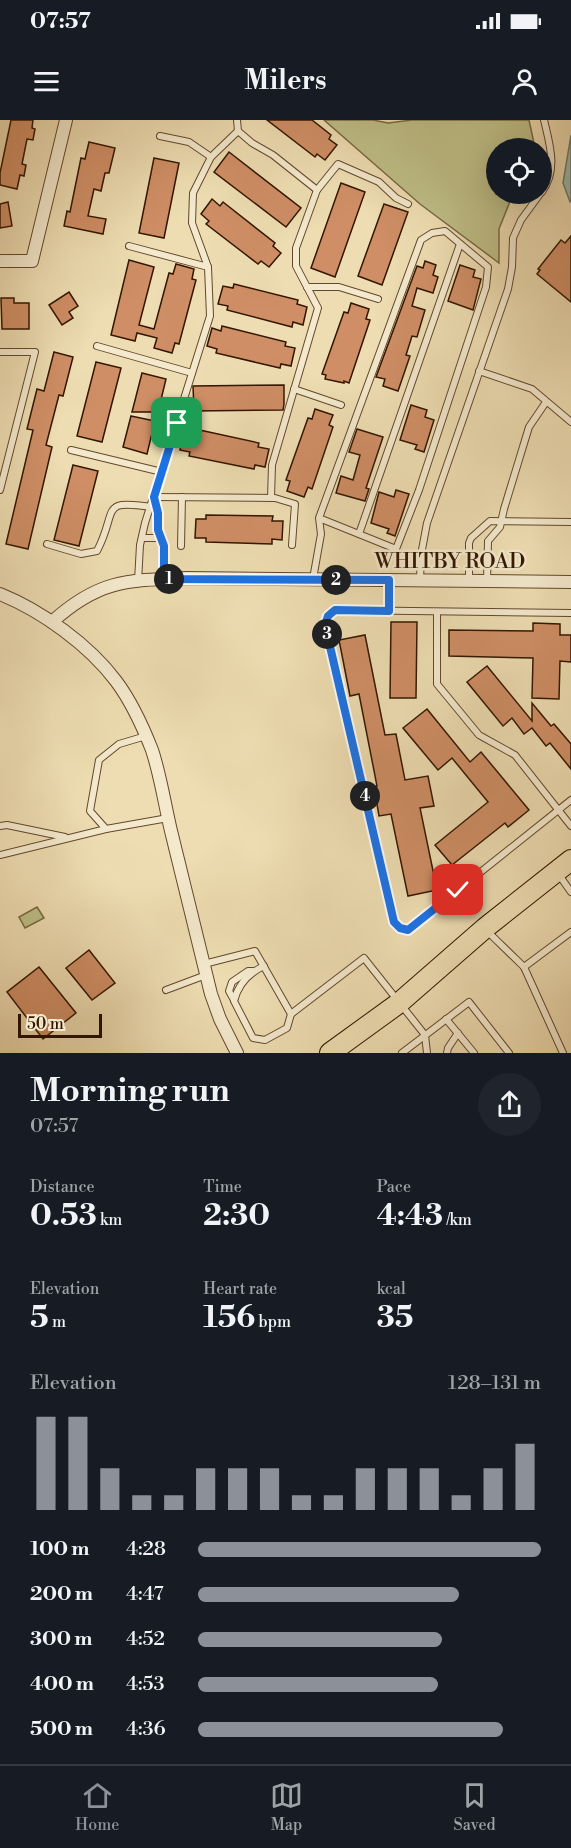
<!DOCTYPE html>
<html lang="en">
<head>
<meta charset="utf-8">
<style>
  :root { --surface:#171b24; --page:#20242c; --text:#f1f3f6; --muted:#9ea1a6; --line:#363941; --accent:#8c9099 }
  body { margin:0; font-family:"Libre Bodoni",serif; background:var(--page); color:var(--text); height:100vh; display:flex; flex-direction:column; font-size:22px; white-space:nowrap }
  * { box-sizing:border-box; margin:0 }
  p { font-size:20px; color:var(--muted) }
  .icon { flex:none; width:33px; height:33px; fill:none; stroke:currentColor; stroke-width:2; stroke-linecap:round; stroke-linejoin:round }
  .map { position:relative; height:933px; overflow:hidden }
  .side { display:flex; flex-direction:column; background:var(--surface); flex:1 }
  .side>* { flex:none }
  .fabs { position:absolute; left:486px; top:18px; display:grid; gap:12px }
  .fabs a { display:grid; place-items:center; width:66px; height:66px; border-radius:50%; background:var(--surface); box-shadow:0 6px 24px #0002; font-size:30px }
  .scale { position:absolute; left:18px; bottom:15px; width:84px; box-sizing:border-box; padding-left:6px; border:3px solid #331600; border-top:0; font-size:16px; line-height:21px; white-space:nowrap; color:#331600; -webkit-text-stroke:4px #f4e9cd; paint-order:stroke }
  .pin { position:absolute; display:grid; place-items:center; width:51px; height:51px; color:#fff; margin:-26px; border-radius:12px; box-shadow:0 3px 9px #0006 }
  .km { position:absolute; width:30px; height:30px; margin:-15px; border-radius:50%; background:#222; color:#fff; font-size:16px; line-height:30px; text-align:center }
  .round { display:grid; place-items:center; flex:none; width:63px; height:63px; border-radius:32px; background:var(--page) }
  .headline { display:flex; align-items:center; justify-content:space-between; height:102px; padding:0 30px }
  h1 { font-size:33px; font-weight:700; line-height:45px }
  .stats { display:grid; grid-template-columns:repeat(3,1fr); gap:9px; height:102px; padding:6px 30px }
  .stats div { display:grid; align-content:center }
  .stats b { font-size:30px; font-weight:700 }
  .stats small { font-size:16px; font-weight:400 }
  .stats p { font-size:16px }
  .chart { height:168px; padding:12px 30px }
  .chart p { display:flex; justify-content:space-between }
  .chart svg { width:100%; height:108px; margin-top:6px; stroke:var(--accent); stroke-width:6 }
  ul { padding:0 30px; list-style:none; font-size:20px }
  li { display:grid; grid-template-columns:96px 72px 1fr; align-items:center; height:45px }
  li i { height:15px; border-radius:8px; background:var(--accent) }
  .status { display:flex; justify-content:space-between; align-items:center; height:42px; padding:0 30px; background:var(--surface); direction:ltr }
  .status svg { height:16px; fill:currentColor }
  header { display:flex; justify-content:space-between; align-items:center; height:78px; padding:0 30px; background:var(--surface); font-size:27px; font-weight:700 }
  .dock { display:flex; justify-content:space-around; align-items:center; height:84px; border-top:2px solid var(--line); background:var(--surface); font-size:16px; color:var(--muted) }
  .dock a { display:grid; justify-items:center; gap:3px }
  .dock .on { color:var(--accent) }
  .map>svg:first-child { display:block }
  .green { fill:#bfbf88; stroke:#796a44; stroke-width:1.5 }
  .water { fill:#99bbaf; stroke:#707969; stroke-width:1.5 }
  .building { fill:#cf8e65; stroke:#331600; stroke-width:1.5 }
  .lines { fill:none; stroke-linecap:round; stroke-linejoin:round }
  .service-casing { stroke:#62482c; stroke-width:8 }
  .minor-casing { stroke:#62482c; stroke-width:14 }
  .primary-casing { stroke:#331600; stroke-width:22 }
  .service { stroke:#f4e9cd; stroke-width:6 }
  .minor { stroke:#f4e9cd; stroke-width:12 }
  .primary { stroke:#eeddb2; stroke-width:20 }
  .route-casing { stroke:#fff; stroke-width:12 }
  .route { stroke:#1a73e8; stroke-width:8 }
  .labels { text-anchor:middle; stroke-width:5; stroke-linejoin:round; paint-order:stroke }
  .street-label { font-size:21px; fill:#331600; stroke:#f4e9cd }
</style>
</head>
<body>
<div class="status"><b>07:57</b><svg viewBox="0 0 49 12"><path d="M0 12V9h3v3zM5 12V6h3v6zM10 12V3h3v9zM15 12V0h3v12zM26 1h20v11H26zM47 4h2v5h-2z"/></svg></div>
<header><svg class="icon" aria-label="menu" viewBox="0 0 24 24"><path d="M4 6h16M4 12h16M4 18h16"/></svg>Milers<svg class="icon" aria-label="person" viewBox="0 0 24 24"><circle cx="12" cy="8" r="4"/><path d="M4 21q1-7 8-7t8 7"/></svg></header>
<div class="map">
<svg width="571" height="933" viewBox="0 0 571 933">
  <rect width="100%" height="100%" fill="#eeddb2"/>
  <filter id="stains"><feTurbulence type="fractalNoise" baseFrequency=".00333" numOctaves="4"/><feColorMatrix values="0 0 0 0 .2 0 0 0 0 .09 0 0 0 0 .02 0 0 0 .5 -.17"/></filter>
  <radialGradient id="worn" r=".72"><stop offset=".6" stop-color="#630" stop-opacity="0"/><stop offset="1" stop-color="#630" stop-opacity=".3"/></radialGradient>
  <g class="green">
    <path d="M324,0H373L388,3L412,0H529L535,28H496V74H513L499,109V143L420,84Z"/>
    <path d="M37,787L44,798L25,808L19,797Z"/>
  </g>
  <path class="water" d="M571,15V81L570,82L563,63Z"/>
  <g class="building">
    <path d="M11,0H33L32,8L35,9L33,20L27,19L22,44L26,45L24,56L20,55L17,69L0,65V53Z"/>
    <path d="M267,0H312L331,15L329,19L337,25L325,40L317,34L315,37Z"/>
    <path d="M89,22L115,28L109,53H105L101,71L94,69L88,96L106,99L103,114L64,106L67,91L70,92L81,38L85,39Z"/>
    <path d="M229,32L301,88L286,107L214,52Z"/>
    <path d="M154,38L179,43L164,118L139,113Z"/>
    <path d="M341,63L365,72L335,157L311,148Z"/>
    <path d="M212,79L220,86L223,82L275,123L273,126L281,133L269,147L261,141L258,144L206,104L209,101L201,94Z"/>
    <path d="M8,82L12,106L0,108V84Z"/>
    <path d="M384,84L408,92L382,165L358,156Z"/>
    <path d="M571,116V182L537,154L540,150L538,149L561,120L565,123Z"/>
    <path d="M129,140L154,147L139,205L154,209L169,153L173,154L176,144L194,149L192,159L196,160L179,224L175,223L172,233L154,228L157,218L137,213L135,221L111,215Z"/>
    <path d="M425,141L436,145L433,155L438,157L433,173L417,168L412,186L425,190L417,217L412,216L406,235L410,236L398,271L383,266L385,259L376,257L417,146L423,148Z"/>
    <path d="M460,145L475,150L473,157L481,159L473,190L448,181Z"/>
    <path d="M234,164L298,180L297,184L307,187L303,205L293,202L292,207L227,190L228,186L218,184L223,166L233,168Z"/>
    <path d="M69,172L78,186L69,192L73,198L62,205L49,185Z"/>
    <path d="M1,178H14V183H29V209H2Z"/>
    <path d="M351,183L369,189L366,199L370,200L349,263L344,261V263L325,259L326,255L322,254L344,192L348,193Z"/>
    <path d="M222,206L286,222L285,226L295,228L291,246L281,244L280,248L216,233L217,229L207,226L212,208L221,211Z"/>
    <path d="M54,232L73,237L63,276L59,275L46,325L52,327L28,429L6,424L33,310L27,309L37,269L44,271Z"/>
    <path d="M96,242L121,248L102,322L77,316Z"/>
    <path d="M142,253L166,259L158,292H132Z"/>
    <path d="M284,265V284L283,290L194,291L193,266Z"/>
    <path d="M411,285L427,290L425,297L434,300L424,332L415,329L417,325L400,320Z"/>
    <path d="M315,289L333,295L329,305L333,307L312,369L308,367L304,377L287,371L290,361L286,360L308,298L312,299Z"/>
    <path d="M131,296L155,301L147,334L123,327Z"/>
    <path d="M195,309L259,323L258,327L269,329L265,347L255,345L254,349L189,336L190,332L180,330L183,312L194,314Z"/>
    <path d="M357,309L383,317L366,368L369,369L365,381L336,373L341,356L353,360L360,335L349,332Z"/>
    <path d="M73,345L98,351L79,426L54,420Z"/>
    <path d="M396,370L409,374L395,416L387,413L389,409L371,403L379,372L394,377Z"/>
    <path d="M206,395L273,396L272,401H283L282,420L272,419V424L206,422V418H195L196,399H206Z"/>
    <path d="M391,502H417L416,578H390Z"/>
    <path d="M533,503L560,504V515H571V542L560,541L559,579L532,578L533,538L449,536V510L533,511Z"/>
    <path d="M365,515L385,615L396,614L405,660L428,656L434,686L420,688L437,770L408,776L391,694L379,696L374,667L377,666L359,574L350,576L339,520Z"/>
    <path d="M487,546L532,601V583L551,606L554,604L571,624V649L550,623L546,626L532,608L524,614L512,598L503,606L467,562Z"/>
    <path d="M427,589L470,642L481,632L529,690L508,707L505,703L452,745L435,725L488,682L452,638L438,650L403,608Z"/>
    <path d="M89,830L115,863L92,880L66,848Z"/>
    <path d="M39,847L76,893L43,919L7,872Z"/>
  </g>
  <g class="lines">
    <g class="service-casing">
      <g id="service">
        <path d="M237,0L238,11L252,23L273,35L317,70"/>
        <path d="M160,16L189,22L211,37"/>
        <path d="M542,72C558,50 550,25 544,0"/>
        <path d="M129,126L208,147"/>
        <path d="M307,167H339L378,179"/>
        <path d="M97,226L192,253"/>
        <path d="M0,232H35L0,370"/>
        <path d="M479,251L532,269L571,302"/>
        <path d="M294,269L341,285"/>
        <path d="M71,330L162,352"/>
        <path d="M154,377L275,378L295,384L292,425"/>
        <path d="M271,378L272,345L318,188L296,146V128L317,70L338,44L379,62L396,78L408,84"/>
        <path d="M156,386L157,409L163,426L164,459"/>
        <path d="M359,414L460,124"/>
        <path d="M142,418H161"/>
        <path d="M47,424L81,434L97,431C119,389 97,378 157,388"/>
        <path d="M181,426L182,377"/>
        <path d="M313,459L321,414L319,398L421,120L432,113L445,111L488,147L486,167L419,370L396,429L319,398"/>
        <path d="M420,460L421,435L427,403L508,169L512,147L513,118L521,100L540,74"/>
        <path d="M138,461L140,425L145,403L210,196L208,147L192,103L193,73L211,37L238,11"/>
        <path d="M469,461V423L471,418L490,401L571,402"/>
        <path d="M487,461L488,421L500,407L504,389L529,307L546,282"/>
        <path d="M389,491V460"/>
        <path d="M437,492V564L479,615L515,635L571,706"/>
        <path d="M571,493L335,490L328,496L325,505L395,802L400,808L408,810L571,680"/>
        <path d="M146,616L119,624L99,640L90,691L106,709L168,698"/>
        <path d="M0,706L7,705L65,717"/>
        <path d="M0,735L106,709"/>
        <path d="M559,755L571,772"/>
        <path d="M487,811L524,847L563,933"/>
        <path d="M204,844L255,831L291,894L364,838L425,915L427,933"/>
        <path d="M264,846C249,853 238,865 234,881L253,918L265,920L287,908L291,894"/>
        <path d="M524,847L571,812"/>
        <path d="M166,870L206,855"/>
        <path d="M234,880L229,871L232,862L248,851H253"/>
        <path d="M446,899L474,933"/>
        <path d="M402,933L469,882L509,933"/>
        <path d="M447,933L448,928L458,913"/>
      </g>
    </g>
    <g class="minor-casing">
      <g id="minor">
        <path d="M0,141H32L66,0"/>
        <path d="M0,474C42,491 89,525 116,561C131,581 143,607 152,630C161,657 165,687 172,715C185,768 198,821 211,874L220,899L237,933"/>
        <path d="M52,502C98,460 127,460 186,458L571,462"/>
      </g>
    </g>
    <g class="primary-casing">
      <path id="primary" d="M330,933L399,883L485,808L571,740"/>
    </g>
    <use href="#service" class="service"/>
    <use href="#minor" class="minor"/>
    <use href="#primary" class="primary"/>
  </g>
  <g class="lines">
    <g class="route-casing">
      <path id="route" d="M177,303L154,377L158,393V410L164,426V459L389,460V491L335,490L328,496L325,505L394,802L400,808L408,810L458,770"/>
    </g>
    <use href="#route" class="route"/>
  </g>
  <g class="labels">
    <g class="street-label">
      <text x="450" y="448">WHITBY ROAD</text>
    </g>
  </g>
  <rect width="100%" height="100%" filter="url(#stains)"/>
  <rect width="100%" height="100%" fill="url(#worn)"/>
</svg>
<div class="fabs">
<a><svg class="icon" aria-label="locate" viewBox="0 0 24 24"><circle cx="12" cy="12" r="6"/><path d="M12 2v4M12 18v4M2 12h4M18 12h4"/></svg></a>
</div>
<div class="scale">50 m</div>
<div class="pin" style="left:177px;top:303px;background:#1e9e55"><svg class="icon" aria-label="arrive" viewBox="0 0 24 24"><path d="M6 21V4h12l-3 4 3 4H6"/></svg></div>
<div class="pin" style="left:458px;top:770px;background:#d93025"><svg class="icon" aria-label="check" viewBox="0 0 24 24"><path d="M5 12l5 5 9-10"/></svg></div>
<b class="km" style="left:169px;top:459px">1</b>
<b class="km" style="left:336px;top:460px">2</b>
<b class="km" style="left:327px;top:514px">3</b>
<b class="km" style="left:365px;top:676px">4</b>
</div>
<section class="side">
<div class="headline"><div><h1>Morning run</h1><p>07:57</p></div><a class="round"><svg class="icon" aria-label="share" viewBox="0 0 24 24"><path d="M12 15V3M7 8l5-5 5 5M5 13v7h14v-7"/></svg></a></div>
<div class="stats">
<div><p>Distance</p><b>0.53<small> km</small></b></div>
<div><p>Time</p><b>2:30</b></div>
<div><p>Pace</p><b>4:43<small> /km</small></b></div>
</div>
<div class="stats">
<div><p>Elevation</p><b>5<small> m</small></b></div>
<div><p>Heart rate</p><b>156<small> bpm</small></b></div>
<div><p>kcal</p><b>35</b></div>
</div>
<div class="chart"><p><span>Elevation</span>128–131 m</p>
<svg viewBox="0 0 160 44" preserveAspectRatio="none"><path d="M5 44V6M15 44V6M25 44V27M35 44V38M45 44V38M55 44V27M65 44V27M75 44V27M85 44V38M95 44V38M105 44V27M115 44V27M125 44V27M135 44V38M145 44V27M155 44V17"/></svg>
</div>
<ul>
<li><b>100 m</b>4:28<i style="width:100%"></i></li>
<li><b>200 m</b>4:47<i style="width:76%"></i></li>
<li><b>300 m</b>4:52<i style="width:71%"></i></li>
<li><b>400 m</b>4:53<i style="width:70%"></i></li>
<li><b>500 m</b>4:36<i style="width:89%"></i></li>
</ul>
</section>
<nav class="dock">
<a class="on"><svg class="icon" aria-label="home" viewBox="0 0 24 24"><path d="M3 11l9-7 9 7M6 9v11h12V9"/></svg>Home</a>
<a><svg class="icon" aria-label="map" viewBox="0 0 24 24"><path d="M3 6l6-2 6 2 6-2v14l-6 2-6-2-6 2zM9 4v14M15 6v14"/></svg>Map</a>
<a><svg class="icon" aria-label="saved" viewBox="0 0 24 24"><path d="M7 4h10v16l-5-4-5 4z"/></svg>Saved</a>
</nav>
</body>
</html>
